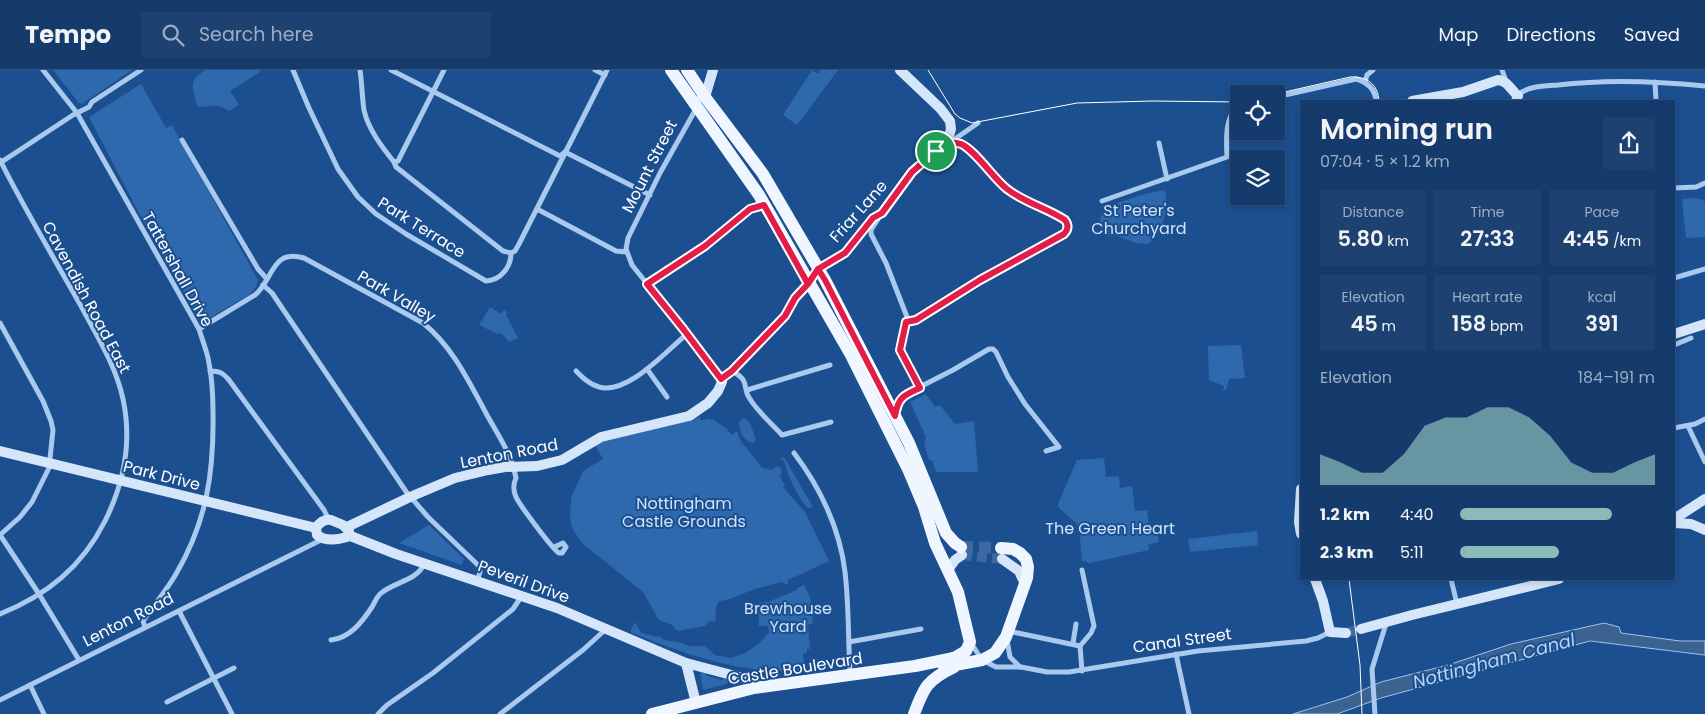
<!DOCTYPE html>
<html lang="en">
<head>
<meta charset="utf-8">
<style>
  :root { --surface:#143b6b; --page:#1d4271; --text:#f1f3f6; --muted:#9dadc1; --line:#33557e; --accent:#8bbbb9 }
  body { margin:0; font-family:Poppins,sans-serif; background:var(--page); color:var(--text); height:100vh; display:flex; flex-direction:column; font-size:19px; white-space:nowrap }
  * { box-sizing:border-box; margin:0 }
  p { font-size:16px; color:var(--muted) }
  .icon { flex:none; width:28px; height:28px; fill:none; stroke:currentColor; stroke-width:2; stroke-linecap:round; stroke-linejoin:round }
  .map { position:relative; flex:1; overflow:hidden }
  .panel { position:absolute; left:1300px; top:30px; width:375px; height:480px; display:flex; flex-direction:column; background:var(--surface); border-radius:0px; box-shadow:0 2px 8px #0003,0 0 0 1px var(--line) }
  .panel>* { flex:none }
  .controls { position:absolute; left:1230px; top:15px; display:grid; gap:10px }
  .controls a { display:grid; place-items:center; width:55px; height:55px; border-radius:0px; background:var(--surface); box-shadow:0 2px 8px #0003,0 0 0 1px var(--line); font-size:25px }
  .pin { position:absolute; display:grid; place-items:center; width:42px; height:42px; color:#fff; margin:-21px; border:2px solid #fff; border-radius:50%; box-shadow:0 1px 5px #0007 }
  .round { display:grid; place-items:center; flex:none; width:52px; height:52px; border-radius:0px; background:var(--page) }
  .head { display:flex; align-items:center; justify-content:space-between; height:85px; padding:0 20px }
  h1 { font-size:28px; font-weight:600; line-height:38px }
  .figures { display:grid; grid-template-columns:repeat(3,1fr); gap:8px; height:85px; padding:5px 20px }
  .figures div { display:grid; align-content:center; border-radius:0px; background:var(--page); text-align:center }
  .figures b { font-size:21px; font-weight:600 }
  .figures small { font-size:14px; font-weight:400 }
  .figures p { font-size:14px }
  .chart { height:140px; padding:10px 20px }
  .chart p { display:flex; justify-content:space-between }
  .chart svg { width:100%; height:90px; margin-top:5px; fill:var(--accent); opacity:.7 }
  ul { padding:0 20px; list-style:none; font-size:16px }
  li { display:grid; grid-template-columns:80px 60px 1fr; align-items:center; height:38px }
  li i { height:12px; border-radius:6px; background:var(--accent) }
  header { display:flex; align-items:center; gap:30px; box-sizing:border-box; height:70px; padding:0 25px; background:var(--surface); border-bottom:1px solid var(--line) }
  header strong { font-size:24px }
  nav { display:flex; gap:28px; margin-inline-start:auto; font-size:18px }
  .search { width:350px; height:45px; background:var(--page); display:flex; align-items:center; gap:12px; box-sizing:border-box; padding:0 18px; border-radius:0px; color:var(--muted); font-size:19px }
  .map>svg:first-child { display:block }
  .green { fill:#2e69ad }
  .water { fill:#3c6290; stroke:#9cc4f0 }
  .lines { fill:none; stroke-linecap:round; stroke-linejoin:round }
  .secondary-tunnel { stroke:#3d69a0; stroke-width:10; stroke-dasharray:10 5; stroke-linecap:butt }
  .primary-tunnel { stroke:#3d69a0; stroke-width:12; stroke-dasharray:12 6; stroke-linecap:butt }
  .street { stroke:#a9c9ee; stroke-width:5 }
  .secondary { stroke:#d6e6fa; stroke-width:10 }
  .primary { stroke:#f0f6ff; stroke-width:12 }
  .tram { stroke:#fff; stroke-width:1 }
  .route-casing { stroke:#fff; stroke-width:10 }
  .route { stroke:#e11d48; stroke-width:6 }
  .labels { text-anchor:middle; stroke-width:4; stroke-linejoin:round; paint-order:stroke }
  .street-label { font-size:16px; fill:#fff; stroke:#1b4f8f }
  .park-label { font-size:16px; fill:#cfe3fa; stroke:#1b4f8f }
  .water-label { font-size:18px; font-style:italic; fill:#b5d3f5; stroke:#1b4f8f }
</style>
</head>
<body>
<header>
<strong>Tempo</strong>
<div class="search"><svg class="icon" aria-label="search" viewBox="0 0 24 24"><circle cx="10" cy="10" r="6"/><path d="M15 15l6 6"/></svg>Search here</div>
<nav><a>Map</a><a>Directions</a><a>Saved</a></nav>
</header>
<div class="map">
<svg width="1705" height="644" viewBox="0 0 1705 644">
  <rect width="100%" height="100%" fill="#1b4f8f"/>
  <g class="green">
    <path d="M53,0H132L82,34L79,33Z"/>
    <path d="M206,0H260V2L230,21L239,35L229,41C213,31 209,39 197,36C193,18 187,10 206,0Z"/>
    <path d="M812,0L818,4L820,0H838L797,55L783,45Z"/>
    <path d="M141,14L166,58L172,55L258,210L256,217L250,224L203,252L200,250L142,149L89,47Z"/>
    <path d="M1164,120C1166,124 1166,126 1166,131C1166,149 1161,162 1148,174L1136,173L1114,165L1111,167L1103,164L1100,150L1104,137L1145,124Z"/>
    <path d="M1694,128L1701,129L1705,132V167L1686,168L1682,129Z"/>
    <path d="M490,237L501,244L504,240L507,242L506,245L518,268L509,272L502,264L495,263L479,255Z"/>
    <path d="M1241,275L1245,308L1229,309L1226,320H1223L1224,316L1209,310L1208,276Z"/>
    <path d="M926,324L935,337L940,335L955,354L974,351L978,402H936L932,390H929L924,373L926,367L910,332Z"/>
    <path d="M700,347L701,351L708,348L710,350L713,349L727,359L732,365L737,361L740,370L762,398L772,400L777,396L781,398L782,404L780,406L785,416L783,417L805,442L829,491L788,510V513L786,515L782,512L755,519L727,530L719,531L715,541L716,543L715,551H710L705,556L678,561L672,555L659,550L643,522L582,473L572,458L570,447L571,428L583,401L603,389L595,375L599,372Z"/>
    <path d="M744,348L750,353L756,370L753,373C742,370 739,361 739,351Z"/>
    <path d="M784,387L813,437L808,438C796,426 789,407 784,391L780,389Z"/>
    <path d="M1104,388L1106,407L1119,406L1120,418L1132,416L1135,441L1147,440L1150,464L1158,465L1159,471L1157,473L1148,474L1149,480L1090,493L1082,491L1079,456L1057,436L1077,390Z"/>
    <path d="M429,455L464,489L462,495L399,473Z"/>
    <path d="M1257,461L1258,475L1190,482L1188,469Z"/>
    <path d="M804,515L810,527L813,554H808L810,579H807V583L803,584L805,599C745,607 685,584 630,562L635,552L641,563L658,567L660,566L664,570L683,573L688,576H705L715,585L731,588L745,583L757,575L769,563L768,556H759V533L768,532L797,520V518Z"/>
    <path d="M700,602L706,603L707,606L722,610L726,608L734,610V612L703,620Z"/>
  </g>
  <path class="water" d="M1604,553L1619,557L1621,563L1680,571H1705V585L1590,571L1381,628L1337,644H1293L1347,627L1381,612L1448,595L1511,574Z"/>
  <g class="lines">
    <g class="secondary-tunnel">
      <path d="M962,485L1002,489"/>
      <path d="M1346,563L1361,559"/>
    </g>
    <path class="primary-tunnel" d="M961,477L1001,478"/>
    <g class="street">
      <path d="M43,0L77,43L199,259C202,269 206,279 208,288C212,306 213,324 213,342C214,402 207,451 176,504C166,521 154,535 143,551L145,557"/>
      <path d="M293,0L309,38L338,99L358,127L376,144L406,164L486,211C501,210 511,197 511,183"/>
      <path d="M360,0C362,13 362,27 364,40C368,59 382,77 394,92L396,97L503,181L511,183"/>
      <path d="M391,0L560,86L565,82"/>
      <path d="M595,0L605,5"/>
      <path d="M1502,0L1506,11"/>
      <path d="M1365,12L1367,5L1373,0"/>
      <path d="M1655,12L1656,31"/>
      <path d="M1518,25C1527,16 1546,16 1558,15C1607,9 1656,11 1705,16"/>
      <path d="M1276,27L1356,9C1367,12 1375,19 1376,31"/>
      <path d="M697,37L660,103L628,168L626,179L632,195L684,260L721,309L732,301L785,245L795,228L808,214"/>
      <path d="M182,70L258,199L267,209"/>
      <path d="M949,73L978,53"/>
      <path d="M1159,73L1167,109"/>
      <path d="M565,82L650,125"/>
      <path d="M0,90C25,140 54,188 81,236C97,266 116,296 123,329C132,371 124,413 105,451C82,497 47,525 0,544"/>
      <path d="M394,92L398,91L444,0"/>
      <path d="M0,93L73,45L89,37L92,32L141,0"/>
      <path d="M1674,118L1696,117L1705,113"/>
      <path d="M1102,131L1227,87C1226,66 1225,49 1239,32"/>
      <path d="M537,139L616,181L626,182"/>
      <path d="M882,143L871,160V164L886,193L907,247L900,280L920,317"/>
      <path d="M511,183L515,181L519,174L607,0"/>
      <path d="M819,198L845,183L873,148L881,143"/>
      <path d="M1674,208L1705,199"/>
      <path d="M647,214L705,176L751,139L764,135"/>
      <path d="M263,215L272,223L407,423L428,447L479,496L480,502L477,511"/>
      <path d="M906,252L916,250L980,210L1064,164C1068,160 1069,155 1065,150L1014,124L992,106L967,79C960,74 955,72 946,74"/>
      <path d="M0,253L43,331L51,351L53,360L49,398L32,432L20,447L0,465"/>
      <path d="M199,259L255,225C273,210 272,178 304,188L423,253C453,277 469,312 487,345C498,365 512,385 516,408C513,414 513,420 516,427C519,434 553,480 559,483C560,483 561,483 562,483L566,477L563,473L554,477"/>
      <path d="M1674,275L1691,268"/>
      <path d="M647,299L667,327"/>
      <path d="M210,301C220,301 223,303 229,310L324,440L329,450"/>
      <path d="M576,301C583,308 589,314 599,317C628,325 666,281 687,264"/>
      <path d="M732,301C752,312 741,317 750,329C758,342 772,354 782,365L831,352"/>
      <path d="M747,320L830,295"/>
      <path d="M895,341L898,332L904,325L953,300L989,279H993L996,282L1008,307L1025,334L1059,377L1046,381"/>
      <path d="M1688,356L1705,392"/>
      <path d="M1674,358L1695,354L1705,349"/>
      <path d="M794,383C820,417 840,459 845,502C849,535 848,568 850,601L849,605"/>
      <path d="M0,465L39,524L79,590"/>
      <path d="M1451,509L1457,534"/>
      <path d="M179,541L232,644"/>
      <path d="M1008,561L1080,576"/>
      <path d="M331,570C350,568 362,552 372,537C375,532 376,528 380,524C393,512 417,511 424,494"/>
      <path d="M1007,570L1010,587L1020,597"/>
      <path d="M849,572L921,559"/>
      <path d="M971,573L982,590L996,597H1021L1047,602H1069L1198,581L1306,571L1318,568L1330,562"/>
      <path d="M1073,573L1076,554"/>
      <path d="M1080,576L1091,563L1094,556L1082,500"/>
      <path d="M1080,576L1082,601"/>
      <path d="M1176,584L1189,644"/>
      <path d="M30,615L44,644"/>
      <path d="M0,630L323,469"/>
      <path d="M167,632L234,598"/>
      <path d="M378,644L387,635L433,603L513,539L521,527"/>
      <path d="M500,644L583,580L606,559"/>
      <path d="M1375,644L1372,599L1385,557L1388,552"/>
    </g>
    <g class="secondary">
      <path d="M702,27H705L713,0"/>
      <path d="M1412,31L1463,22L1498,10C1508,11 1511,20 1518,26L1516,31"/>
      <path d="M882,143L912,102L948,69L951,59L950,51L940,38L900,0"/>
      <path d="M1674,264L1705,254"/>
      <path d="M0,381L316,458"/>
      <path d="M1301,419L1299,452L1301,464"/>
      <path d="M1674,449L1705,429"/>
      <path d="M331,450L343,455L349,461L347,467C337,470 325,471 317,465L316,458C320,452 325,449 331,450Z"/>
      <path d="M1674,453L1691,454L1705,460"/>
      <path d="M347,457L410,427L455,408L488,400L505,397L537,396L562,390L601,367L689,346L708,333L718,321L722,312"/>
      <path d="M348,465L396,484L557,538L686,593L743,608L749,611L754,618"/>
      <path d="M1002,489L1019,501L1025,514"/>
      <path d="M948,500L955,490L962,485"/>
      <path d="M1315,509L1323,531L1330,562L1346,563"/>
      <path d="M1361,559L1412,545L1559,509"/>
      <path d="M686,593L696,633"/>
    </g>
    <g class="primary">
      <path d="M687,0L705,27L763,104L825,210L909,373L946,463L955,473L961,477"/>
      <path d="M944,597L982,590L995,583L1006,567L1027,508L1028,497L1026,489L1020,483L1013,479L1001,478"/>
      <path d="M652,644L754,618L915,596L949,589L956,587L966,581L970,572L958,522L935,473L924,437L908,399L851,285L759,125L671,0"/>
      <path d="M914,644C924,617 927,610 954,597"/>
    </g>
    <g class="tram">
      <path d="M928,0L955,44L960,48L972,53L1077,33L1152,31L1239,32"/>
      <path d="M1276,24L1350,7C1367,6 1378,14 1379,31"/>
      <path d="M1301,249L1300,264L1301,325"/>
      <path d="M1349,509L1360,595L1362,644"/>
    </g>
  </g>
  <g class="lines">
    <g class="route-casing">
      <path id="route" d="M936,81L912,102L882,143L873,148L845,183L818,199L808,214L795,228L785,246L732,301L721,309L684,260L647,214L705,176L750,139L764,135L808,214L818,199L825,210L895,346C898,327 904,325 920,318L900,280L906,252L916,250L980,210L1064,164C1068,160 1069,155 1065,150C1047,138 1025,133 1007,119C993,108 975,80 961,74C951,70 943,76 936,81"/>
    </g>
    <use href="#route" class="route"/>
  </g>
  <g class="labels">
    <g class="street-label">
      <text transform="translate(649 96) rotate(-63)" y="6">Mount Street</text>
      <text transform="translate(858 141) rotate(-48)" y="6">Friar Lane</text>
      <text transform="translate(422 157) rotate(32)" y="6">Park Terrace</text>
      <text transform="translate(178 199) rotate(61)" y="6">Tattershall Drive</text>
      <text transform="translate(397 226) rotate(30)" y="6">Park Valley</text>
      <text transform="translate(87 227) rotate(62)" y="6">Cavendish Road East</text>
      <text transform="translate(509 383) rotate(-11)" y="6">Lenton Road</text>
      <text transform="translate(162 405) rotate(14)" y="6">Park Drive</text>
      <text transform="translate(524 511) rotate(20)" y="6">Peveril Drive</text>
      <text transform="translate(128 549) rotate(-27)" y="6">Lenton Road</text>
      <text transform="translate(1182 570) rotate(-8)" y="6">Canal Street</text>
      <text transform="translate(795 598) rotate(-9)" y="6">Castle Boulevard</text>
    </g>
    <g class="park-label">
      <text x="1139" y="146">St Peter's<tspan x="1139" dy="18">Churchyard</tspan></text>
      <text x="684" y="439">Nottingham<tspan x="684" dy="18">Castle Grounds</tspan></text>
      <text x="1110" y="464">The Green Heart</text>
      <text x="788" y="544">Brewhouse<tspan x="788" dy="18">Yard</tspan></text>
    </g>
    <g class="water-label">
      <text transform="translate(1494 591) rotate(-15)" y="6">Nottingham Canal</text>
    </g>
  </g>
</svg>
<div class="controls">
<a><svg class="icon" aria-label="locate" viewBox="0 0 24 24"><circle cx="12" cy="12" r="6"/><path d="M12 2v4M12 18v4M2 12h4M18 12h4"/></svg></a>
<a><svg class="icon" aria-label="layers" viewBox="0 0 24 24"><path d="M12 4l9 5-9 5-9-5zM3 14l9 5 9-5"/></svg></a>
</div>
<div class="pin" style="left:936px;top:81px;background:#1e9e55"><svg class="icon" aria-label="arrive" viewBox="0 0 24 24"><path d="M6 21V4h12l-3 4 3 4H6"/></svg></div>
<section class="panel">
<div class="head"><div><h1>Morning run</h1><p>07:04 · 5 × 1.2 km</p></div><a class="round"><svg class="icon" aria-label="share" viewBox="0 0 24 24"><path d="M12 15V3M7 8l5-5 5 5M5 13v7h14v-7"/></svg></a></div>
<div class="figures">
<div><p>Distance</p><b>5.80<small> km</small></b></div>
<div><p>Time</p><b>27:33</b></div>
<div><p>Pace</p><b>4:45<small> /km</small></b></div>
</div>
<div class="figures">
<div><p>Elevation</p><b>45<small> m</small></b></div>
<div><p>Heart rate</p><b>158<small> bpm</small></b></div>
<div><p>kcal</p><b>391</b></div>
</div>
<div class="chart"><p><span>Elevation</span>184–191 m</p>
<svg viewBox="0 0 160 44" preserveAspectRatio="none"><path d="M0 44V29L10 33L20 38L30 38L40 29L50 15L60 11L70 11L80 6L90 6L100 11L110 20L120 33L130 38L140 38L150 33L160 29V44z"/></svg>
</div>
<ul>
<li><b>1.2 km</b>4:40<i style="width:78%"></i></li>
<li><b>2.3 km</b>5:11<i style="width:51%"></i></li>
</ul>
</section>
</div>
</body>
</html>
